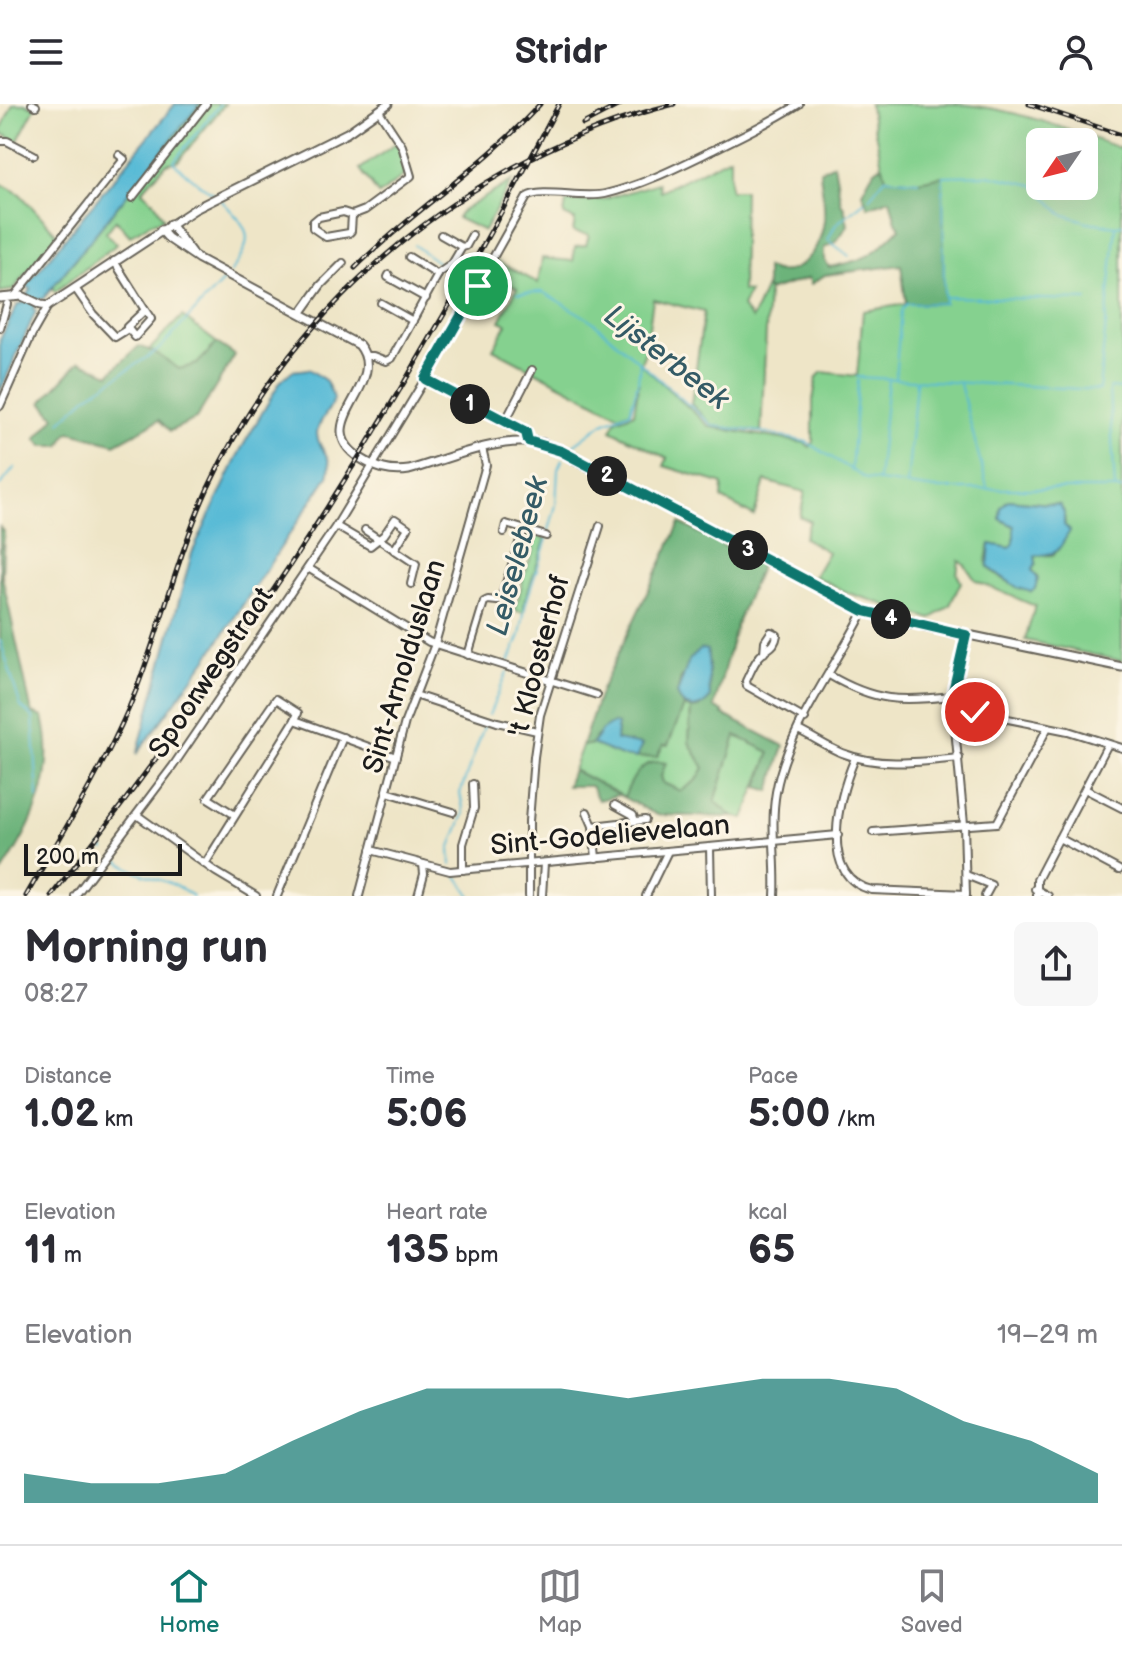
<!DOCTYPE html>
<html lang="en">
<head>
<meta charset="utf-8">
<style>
  :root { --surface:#fff; --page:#f7f7f7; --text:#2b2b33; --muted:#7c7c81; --line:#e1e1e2; --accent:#0f766e }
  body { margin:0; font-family:"Balsamiq Sans",sans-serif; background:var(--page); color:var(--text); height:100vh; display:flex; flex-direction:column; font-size:30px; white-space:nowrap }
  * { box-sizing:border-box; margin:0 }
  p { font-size:26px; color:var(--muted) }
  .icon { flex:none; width:44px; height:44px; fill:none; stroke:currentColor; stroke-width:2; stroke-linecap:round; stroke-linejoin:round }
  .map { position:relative; height:792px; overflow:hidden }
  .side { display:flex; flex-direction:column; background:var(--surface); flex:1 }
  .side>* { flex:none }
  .needle { width:52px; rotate:235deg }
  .buttons { position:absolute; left:1026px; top:24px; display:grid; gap:16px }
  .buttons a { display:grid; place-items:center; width:72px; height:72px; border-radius:12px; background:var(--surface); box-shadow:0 8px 32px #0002; font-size:40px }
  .scale { position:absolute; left:24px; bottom:20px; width:158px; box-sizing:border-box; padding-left:8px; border:4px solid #1c1c1c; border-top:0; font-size:22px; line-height:28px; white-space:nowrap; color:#1c1c1c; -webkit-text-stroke:6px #fcf5e5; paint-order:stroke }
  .pin { position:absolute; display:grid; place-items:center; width:68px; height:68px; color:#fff; margin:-34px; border:4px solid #fff; border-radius:50%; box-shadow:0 2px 8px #0007 }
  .km { position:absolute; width:40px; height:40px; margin:-20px; border-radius:50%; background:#222; color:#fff; font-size:22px; line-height:40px; text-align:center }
  .round { display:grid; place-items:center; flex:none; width:84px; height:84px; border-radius:12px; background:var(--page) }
  .head { display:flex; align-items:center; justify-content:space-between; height:136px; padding:0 24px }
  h1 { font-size:44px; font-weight:700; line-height:60px }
  .figures { display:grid; grid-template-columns:repeat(3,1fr); gap:12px; height:136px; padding:8px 24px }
  .figures div { display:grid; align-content:center }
  .figures b { font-size:40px; font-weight:700 }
  .figures small { font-size:22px; font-weight:400 }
  .figures p { font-size:22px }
  .chart { height:224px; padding:16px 24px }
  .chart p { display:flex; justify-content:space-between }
  .chart svg { width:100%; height:144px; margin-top:8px; fill:var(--accent); opacity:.7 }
  header { display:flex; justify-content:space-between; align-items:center; height:104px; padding:0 24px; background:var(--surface); font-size:36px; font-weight:700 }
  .menu { display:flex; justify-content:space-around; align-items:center; height:112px; border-top:2px solid var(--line); background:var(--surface); font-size:22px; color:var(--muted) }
  .menu a { display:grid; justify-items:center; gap:4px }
  .menu .selected { color:var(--accent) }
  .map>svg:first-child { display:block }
  .green { fill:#85d18f; stroke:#507656; stroke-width:2; fill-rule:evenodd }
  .forest { fill:#6cb37a; stroke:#44684b; stroke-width:2 }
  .water { fill:#57bad6; stroke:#3a6b79; stroke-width:2 }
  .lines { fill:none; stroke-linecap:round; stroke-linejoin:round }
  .stream { stroke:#57bad6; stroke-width:2 }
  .minor-casing { stroke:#666258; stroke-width:10 }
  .major-casing { stroke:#666258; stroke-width:11 }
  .minor { stroke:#fff; stroke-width:6 }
  .major { stroke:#fff; stroke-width:7 }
  .rail-casing { stroke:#1c1c1c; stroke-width:5 }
  .rail { stroke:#fcf5e5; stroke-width:2; stroke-dasharray:6; stroke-linecap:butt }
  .route-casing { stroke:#fff; stroke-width:16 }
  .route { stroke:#0f766e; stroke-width:10 }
  .labels { text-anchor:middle; stroke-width:6; stroke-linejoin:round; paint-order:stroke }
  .street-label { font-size:28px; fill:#1c1c1c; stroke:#fcf5e5 }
  .water-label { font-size:30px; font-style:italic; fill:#345b66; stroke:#fcf5e5 }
</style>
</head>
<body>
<header><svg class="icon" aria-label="menu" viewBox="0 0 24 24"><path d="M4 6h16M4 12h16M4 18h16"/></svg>Stridr<svg class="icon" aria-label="person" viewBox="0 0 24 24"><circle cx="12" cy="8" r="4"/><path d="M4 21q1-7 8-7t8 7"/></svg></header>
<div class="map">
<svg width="1122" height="792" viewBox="0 0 1122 792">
  <rect width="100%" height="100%" fill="#fcf5e5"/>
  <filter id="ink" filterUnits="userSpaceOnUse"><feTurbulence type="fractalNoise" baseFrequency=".0125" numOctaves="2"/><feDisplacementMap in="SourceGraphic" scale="16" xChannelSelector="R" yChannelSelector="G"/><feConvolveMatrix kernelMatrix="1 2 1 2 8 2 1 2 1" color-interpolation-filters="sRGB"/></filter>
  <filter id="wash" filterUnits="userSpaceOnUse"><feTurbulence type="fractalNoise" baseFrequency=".006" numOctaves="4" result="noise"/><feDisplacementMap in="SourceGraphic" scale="32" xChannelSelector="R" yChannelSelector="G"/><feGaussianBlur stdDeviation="1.8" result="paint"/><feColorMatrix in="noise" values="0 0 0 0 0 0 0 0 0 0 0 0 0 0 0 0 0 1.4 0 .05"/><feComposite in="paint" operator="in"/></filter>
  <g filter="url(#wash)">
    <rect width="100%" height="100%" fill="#eee5c7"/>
    <g class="green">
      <path d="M13,0H27L35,4L17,38L0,28Z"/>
      <path d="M200,0H225L178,57L166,60L142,87L154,98L164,114L149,120L130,132L116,116L106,129L117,140L55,188L52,184Z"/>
      <path d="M869,0C898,0 927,0 956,0C1010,3 1071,26 1122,45V557L1025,536L1035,502L976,477L964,460L959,456L957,470L961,478L950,501L931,515L848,489L814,472L828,448L804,434L810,417L800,413L805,388L765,377L754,412L722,395L723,380L664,362L667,354L611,326L616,316L634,309L639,278L630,308L619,311L493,245L507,220L500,217L517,184L488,169L495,156L538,179L542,154L573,157L575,143L586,141L589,131L573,128L575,116L564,111L566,98L605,95L658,79L660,87L730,53V86H744L742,187L749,188L742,203L752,215L766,183L768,187L761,328L713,322L691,300L704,208L653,195L646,245L640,262L641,260L710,323L805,339L810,343L813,338V296L817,273L822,268L857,272L863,207L906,200L944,199L943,73L918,77L885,74ZM1068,30L1077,35V38H1084V82H1040V38H1060V33ZM1008,396L1060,401C1068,413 1066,441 1053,451L1035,452L1036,459L1032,466L1037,472L1031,488C1020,484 990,471 987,459C986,453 988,446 990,440L1010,444L1014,439V422L1000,415L1001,403Z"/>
      <path d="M398,38L408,68L379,91L360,65Z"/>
      <path d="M512,77L484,127L457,114L462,107Z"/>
      <path d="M0,79L20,90L58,131L13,186L0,188Z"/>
      <path d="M182,212L217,239L197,261L179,265L154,248L148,247Z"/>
      <path d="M527,431L546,434L524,499V509L503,503L505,496L508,497L507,501L516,504L523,476L515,474L513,478H510L514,464L517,465L516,469L524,471L534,445L526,442L524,447L521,446Z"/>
      <path d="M684,602L691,605L689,638L704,664L697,676L681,687L663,679L661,672L624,693L573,666L582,642L592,640L622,652L657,653L664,640H668Z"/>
      <path d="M736,631L770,648L744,714L733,713L715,698Z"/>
    </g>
    <g class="forest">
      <path d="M834,60L841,99L844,103L848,121L836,138L824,144V155L829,163C866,156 873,152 900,124L896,118L890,95L868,103L862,88C868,79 871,64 883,62L886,74L918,77L943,72L944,199L906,200L901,161L825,171L811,180L809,174L768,187L766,183V164C798,178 820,146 824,117C826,102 821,83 820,67Z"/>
      <path d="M217,239L235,251L196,315L170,327L159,316L115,340L71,328L67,329L60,342H43L36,335L55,313L42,298L80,257L109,270L139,242L154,248L179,265L197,260Z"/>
      <path d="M680,419L761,461L736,521L714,603L723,608L722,610L784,642L770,687L758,683L770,648L736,632L715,697L733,713L657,711L619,691L598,696L591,682H567L573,666L624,693C632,674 642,653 666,659L661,672L663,679L681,687L697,676L704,664L689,638L691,605L698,604L710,594L708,552L681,574L677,590L684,602L668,641H663L657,653L636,654L642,641L616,636L617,621L596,633L592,640L582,642L601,586Z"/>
      <path d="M0,423L4,428L2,472L32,609L43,613C58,672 32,724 0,771Z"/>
    </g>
    <g class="water">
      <path d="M175,0H200L43,195H39L33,205L36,207L0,288V235L18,200L23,199L31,185L26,182Z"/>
      <path d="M309,265L326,277L334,294C331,306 317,318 317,329C317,347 335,350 328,372L209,552L137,650L192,449L240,347L280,278L292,267Z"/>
      <path d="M1008,396L1060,401L1064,408V421L1070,427C1056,448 1062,449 1035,452L1036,459L1032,466L1038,475L1035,485L1031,488L1018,484L988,463L990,440L1010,444L1014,439V422L1000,415L1001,403Z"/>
      <path d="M701,545L707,546L708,552L710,594C698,608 684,607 677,590L689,556Z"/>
      <path d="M613,619L617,621L616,636L642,641L636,654L622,652L592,640L602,626Z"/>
    </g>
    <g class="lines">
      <g class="stream">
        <path d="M215,90L200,81L175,60L174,57L220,0"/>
        <path d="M869,94L885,74L918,77"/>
        <path d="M220,95C250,126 257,132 230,169"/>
        <path d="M414,141L440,160"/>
        <path d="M849,152L828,136L836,120L865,97"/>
        <path d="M454,169L459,174"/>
        <path d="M518,189L543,188L592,217L713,322L761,328L807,338L866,375L935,385H1122"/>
        <path d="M945,193L1087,196"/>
        <path d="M857,273L1099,286L1116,122L1122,121"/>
        <path d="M895,275L901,207L906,200L944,199L943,72L988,71L1034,81L1062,110L1088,118L1116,122"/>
        <path d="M960,280L987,383"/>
        <path d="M60,318L88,292L158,246L226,174"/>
        <path d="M572,342L603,319L630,308L638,278L640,258"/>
        <path d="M851,367L858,277"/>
        <path d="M878,377L888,276"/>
        <path d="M0,382L15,363"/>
        <path d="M907,382L916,278"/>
        <path d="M1115,385L1109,284L1122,285"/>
        <path d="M548,429L556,401L558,365L562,356"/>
        <path d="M0,536L21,603L33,613L38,694"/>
        <path d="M509,558L520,531L526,499L547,435"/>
        <path d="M489,611L507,568"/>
        <path d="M101,743L105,746"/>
        <path d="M115,753C137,775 169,773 193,792"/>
        <path d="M451,760L450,745L464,710L460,689L485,620"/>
        <path d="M457,772L471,792"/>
      </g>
    </g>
  </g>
  <g filter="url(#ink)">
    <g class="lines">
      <g class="minor-casing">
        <g id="minor">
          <path d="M32,0L36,2"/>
          <path d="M0,37H7L34,51"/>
          <path d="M132,94L206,0"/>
          <path d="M343,108L352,111L351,127L349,129L326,133L313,124V118L319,113Z"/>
          <path d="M352,111L365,106L411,72L402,42L379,7"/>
          <path d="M462,143L466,142L472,131"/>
          <path d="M409,153L438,171"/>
          <path d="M114,157L145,206L127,223L135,233L151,215L145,206"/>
          <path d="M389,171L388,173L426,194"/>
          <path d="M75,184L93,210L115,233L128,225"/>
          <path d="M14,193L124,55L119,51"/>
          <path d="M381,199L413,217"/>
          <path d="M301,209L321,181L343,159"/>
          <path d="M0,224L7,200"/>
          <path d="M366,252H373L386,257L392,254L439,169L452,160L462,143L441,131"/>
          <path d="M425,275L526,328L528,337"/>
          <path d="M0,302L32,230L48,202"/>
          <path d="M505,318L532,266"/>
          <path d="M336,422L370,442L384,431L395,415L408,424L394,446"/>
          <path d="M365,426L416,460L411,480"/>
          <path d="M504,428L506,420L546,432"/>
          <path d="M308,464L429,538L597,591"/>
          <path d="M966,531L952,592L964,720L966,792"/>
          <path d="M764,549L765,537L771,528L777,531C775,544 768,543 760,552C754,558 750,569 746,577L747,582L805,615"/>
          <path d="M468,551L484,498L488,496L497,497L501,494L523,427"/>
          <path d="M829,571C875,598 901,598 952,592"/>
          <path d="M415,591L497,618L537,627"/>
          <path d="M953,604L1068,627L1122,644"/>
          <path d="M798,626C813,633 827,643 842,649C880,664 920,658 959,654"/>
          <path d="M855,654C840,690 816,773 872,786L966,790"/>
          <path d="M1085,685L1122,704"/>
          <path d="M387,688L453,708"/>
          <path d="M615,701L633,711L635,717"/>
          <path d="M587,708L593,722L596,754"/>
          <path d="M137,711L216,768L256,792"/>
          <path d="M235,711L208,694L276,595L298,609L295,616"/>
          <path d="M593,722L645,716"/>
          <path d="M873,728L997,719L1048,623"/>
          <path d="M1059,734L1119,766"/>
          <path d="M710,743L711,792"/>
          <path d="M371,746L450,767L838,731"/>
          <path d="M205,760L295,616L396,653"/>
          <path d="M463,766V740L474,704L473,680"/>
          <path d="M966,771L991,781L985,792"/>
          <path d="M1035,785L1048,792"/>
          <path d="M75,792L173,662L336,422L425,275L527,93C540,84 584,95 605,90C643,81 678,63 713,46C743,31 771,18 799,0"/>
          <path d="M277,792L343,633"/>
          <path d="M359,792L405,618L435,540L486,361L482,344"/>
          <path d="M418,792L424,770L423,760"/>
          <path d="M529,792V717L534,653L540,611L600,422"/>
          <path d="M542,792L544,759"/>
          <path d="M646,792L668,747"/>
          <path d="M775,792C777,757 770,722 776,688C787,625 835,564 864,507"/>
          <path d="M1037,792V776L1108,640"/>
        </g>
      </g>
      <g class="major-casing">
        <g id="major">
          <path d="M170,120L191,148"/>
          <path d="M161,126L168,134L199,155L359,241C391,280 307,320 360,354C376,364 390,369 409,366C451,354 498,332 543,339L864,507L882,513L1122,563"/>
          <path d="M0,194L22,192L41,201L48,202L195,105L347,29L388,0"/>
        </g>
      </g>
      <use href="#minor" class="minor"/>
      <use href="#major" class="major"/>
      <g class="rail-casing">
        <g id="rail">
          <path d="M1029,0L1122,31"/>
          <path d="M583,20L621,0"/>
          <path d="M355,164C413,106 485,62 540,0"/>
          <path d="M26,792C61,731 100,670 128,606C159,534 175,456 208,384C295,197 473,51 674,0"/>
          <path d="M51,792C247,546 414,279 559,0"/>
        </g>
      </g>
      <use href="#rail" class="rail"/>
    </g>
  </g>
  <g class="lines" filter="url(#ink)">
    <g class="route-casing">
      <path id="route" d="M478,182L425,275L526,328L528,337L561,347L864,507L966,531L952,592L953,604L975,608"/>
    </g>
    <use href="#route" class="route"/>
  </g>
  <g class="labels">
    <g class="street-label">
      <text transform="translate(538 552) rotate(-75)" y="10">'t Kloosterhof</text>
      <text transform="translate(403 562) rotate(-73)" y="10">Sint-Arnolduslaan</text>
      <text transform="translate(210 568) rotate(-56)" y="10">Spoorwegstraat</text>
      <text transform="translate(610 730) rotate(-5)" y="10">Sint-Godelievelaan</text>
    </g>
    <g class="water-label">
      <text transform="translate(667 253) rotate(38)" y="10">Lijsterbeek</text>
      <text transform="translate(517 452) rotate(-75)" y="10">Leiselebeek</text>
    </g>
  </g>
</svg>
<div class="buttons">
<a><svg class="needle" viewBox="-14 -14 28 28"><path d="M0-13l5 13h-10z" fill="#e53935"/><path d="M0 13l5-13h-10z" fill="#7c7c81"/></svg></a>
</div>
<div class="scale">200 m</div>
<div class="pin" style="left:478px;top:182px;background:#1e9e55"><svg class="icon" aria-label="arrive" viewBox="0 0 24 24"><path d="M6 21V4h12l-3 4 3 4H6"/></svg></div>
<div class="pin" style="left:975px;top:608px;background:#d93025"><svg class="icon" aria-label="check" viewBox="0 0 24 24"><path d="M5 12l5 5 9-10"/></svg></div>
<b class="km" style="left:470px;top:300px">1</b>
<b class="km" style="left:607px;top:372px">2</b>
<b class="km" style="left:748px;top:446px">3</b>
<b class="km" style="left:891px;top:515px">4</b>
</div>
<section class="side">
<div class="head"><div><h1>Morning run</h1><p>08:27</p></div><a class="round"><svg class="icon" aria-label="share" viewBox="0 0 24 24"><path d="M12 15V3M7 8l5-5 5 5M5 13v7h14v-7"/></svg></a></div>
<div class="figures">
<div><p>Distance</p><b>1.02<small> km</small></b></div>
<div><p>Time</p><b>5:06</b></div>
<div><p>Pace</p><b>5:00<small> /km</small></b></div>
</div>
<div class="figures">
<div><p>Elevation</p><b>11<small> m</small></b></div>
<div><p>Heart rate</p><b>135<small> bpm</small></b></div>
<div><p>kcal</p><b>65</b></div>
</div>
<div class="chart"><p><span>Elevation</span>19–29 m</p>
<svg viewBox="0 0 160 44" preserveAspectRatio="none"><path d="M0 44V35L10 38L20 38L30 35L40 25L50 16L60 9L70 9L80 9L90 12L100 9L110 6L120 6L130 9L140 19L150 25L160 35V44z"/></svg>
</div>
</section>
<nav class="menu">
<a class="selected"><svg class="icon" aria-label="home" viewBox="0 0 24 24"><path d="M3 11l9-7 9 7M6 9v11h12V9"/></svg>Home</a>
<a><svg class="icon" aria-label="map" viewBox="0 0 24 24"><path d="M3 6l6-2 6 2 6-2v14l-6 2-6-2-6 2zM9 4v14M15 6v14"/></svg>Map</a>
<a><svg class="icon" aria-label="saved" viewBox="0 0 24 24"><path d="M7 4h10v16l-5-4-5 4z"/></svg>Saved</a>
</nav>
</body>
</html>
